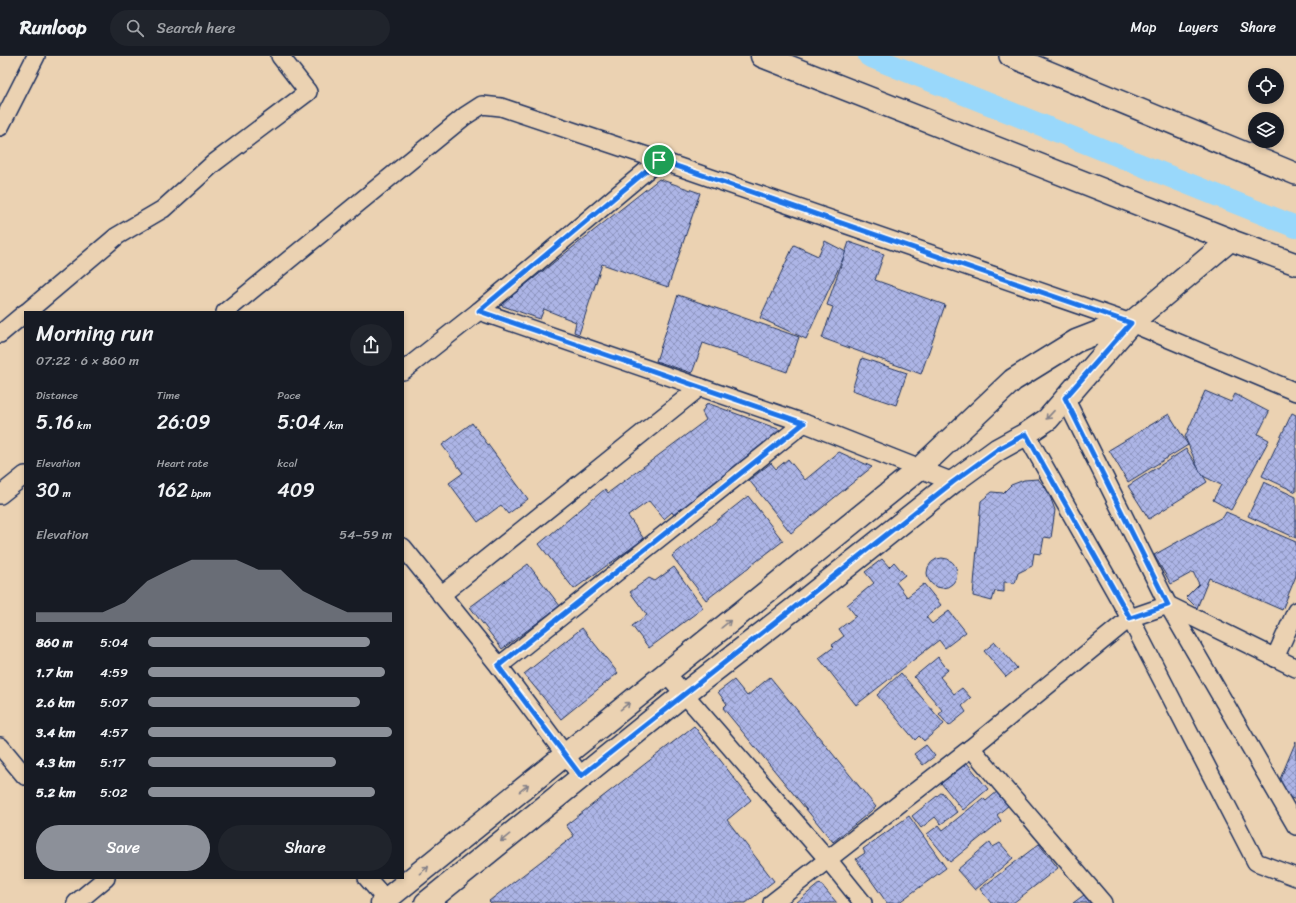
<!DOCTYPE html>
<html lang="en">
<head>
<meta charset="utf-8">
<style>
  :root { --surface:#171b24; --page:#20242c; --text:#f1f3f6; --muted:#9ea1a6; --line:#363941; --accent:#8c9099 }
  body { margin:0; font-family:Sriracha,sans-serif; background:var(--page); color:var(--text); height:100vh; display:flex; flex-direction:column; font-size:15px; white-space:nowrap }
  * { box-sizing:border-box; margin:0 }
  p { font-size:13px; color:var(--muted) }
  .icon { flex:none; width:22px; height:22px; fill:none; stroke:currentColor; stroke-width:2; stroke-linecap:round; stroke-linejoin:round }
  .map { position:relative; flex:1; overflow:hidden }
  .panel { position:absolute; left:24px; top:255px; width:380px; height:568px; display:flex; flex-direction:column; background:var(--surface); border-radius:0px; box-shadow:0 2px 6px #0003 }
  .panel>* { flex:none }
  .fabs { position:absolute; left:1248px; top:12px; display:grid; gap:8px }
  .fabs a { display:grid; place-items:center; width:36px; height:36px; border-radius:50%; background:var(--surface); box-shadow:0 2px 6px #0003; font-size:20px }
  .pin { position:absolute; display:grid; place-items:center; width:34px; height:34px; color:#fff; margin:-17px; border:2px solid #fff; border-radius:50%; box-shadow:0 1px 4px #0007 }
  .round { display:grid; place-items:center; flex:none; width:42px; height:42px; border-radius:21px; background:var(--page) }
  .head { display:flex; align-items:center; justify-content:space-between; height:68px; padding:0 12px }
  h1 { font-size:22px; font-weight:600; line-height:30px }
  .figures { display:grid; grid-template-columns:repeat(3,1fr); gap:6px; height:68px; padding:4px 12px }
  .figures div { display:grid; align-content:center }
  .figures b { font-size:20px; font-weight:600 }
  .figures small { font-size:11px; font-weight:400 }
  .figures p { font-size:11px }
  .chart { height:112px; padding:8px 12px }
  .chart p { display:flex; justify-content:space-between }
  .chart svg { width:100%; height:72px; margin-top:4px; fill:var(--accent); opacity:.7 }
  .cta { display:flex; gap:8px; margin-top:auto; padding:8px 12px }
  .cta a { flex:1; height:46px; border-radius:24px; background:var(--accent); color:#fff; font-size:16px; font-weight:600; line-height:46px; text-align:center }
  .cta a+a { background:var(--page); color:var(--text) }
  ul { padding:0 12px; list-style:none; font-size:13px }
  li { display:grid; grid-template-columns:64px 48px 1fr; align-items:center; height:30px }
  li i { height:10px; border-radius:5px; background:var(--accent) }
  header { display:flex; align-items:center; gap:24px; box-sizing:border-box; height:56px; padding:0 20px; background:var(--surface); border-bottom:1px solid var(--line) }
  header strong { font-size:19px }
  nav { display:flex; gap:22px; margin-inline-start:auto; font-size:14px }
  .search { width:280px; height:36px; background:var(--page); display:flex; align-items:center; gap:10px; box-sizing:border-box; padding:0 14px; border-radius:22px; color:var(--muted); font-size:15px }
  .map>svg:first-child { display:block }
  .lines { fill:none; stroke-linecap:round; stroke-linejoin:round }
  .canal { stroke:#99d8fb; stroke-width:22 }
  .building { fill:url(#building-cross-hatch); stroke:#1b2f5e }
  .minor-casing { stroke:#1b2f5e; stroke-width:20 }
  .tertiary-casing { stroke:#1b2f5e; stroke-width:24 }
  .secondary-casing { stroke:#1b2f5e; stroke-width:25 }
  .minor { stroke:#ebd2b2; stroke-width:17 }
  .tertiary { stroke:#ebd2b2; stroke-width:21 }
  .secondary { stroke:#ebd2b2; stroke-width:22 }
  .oneway { stroke:#838088 }
  .route-casing { stroke:#fff; stroke-width:8 }
  .route { stroke:#1a73e8; stroke-width:5 }
</style>
</head>
<body>
<header>
<strong>Runloop</strong>
<div class="search"><svg class="icon" aria-label="search" viewBox="0 0 24 24"><circle cx="10" cy="10" r="6"/><path d="M15 15l6 6"/></svg>Search here</div>
<nav><a>Map</a><a>Layers</a><a>Share</a></nav>
</header>
<div class="map">
<svg width="1296" height="847" viewBox="0 0 1296 847">
  <defs>
    <pattern id="building-cross-hatch" width="8" height="8" patternUnits="userSpaceOnUse"><rect width="8" height="8" fill="#adb5e6"/><path d="M0 0l8 8M0 8l8-8" fill="none" stroke="#8c94be"/></pattern>
  </defs>
  <rect width="100%" height="100%" fill="#ebd2b2"/>
  <filter id="ink" filterUnits="userSpaceOnUse"><feTurbulence type="fractalNoise" baseFrequency=".025" numOctaves="2"/><feDisplacementMap in="SourceGraphic" scale="8" xChannelSelector="R" yChannelSelector="G"/><feConvolveMatrix kernelMatrix="1 2 1 2 8 2 1 2 1" color-interpolation-filters="sRGB"/></filter>
  <g filter="url(#ink)">
    <g class="lines">
      <path class="canal" d="M869,0L1296,171"/>
    </g>
    <g class="building">
      <path d="M659,123L700,137L668,231L602,208L579,278L574,276L576,266L544,253L540,263L500,249Z"/>
      <path d="M825,185L846,196L806,283L760,262L794,189L818,200Z"/>
      <path d="M849,186L884,198L875,224L945,249L921,318L822,282L833,251L827,249Z"/>
      <path d="M678,239L799,281L787,316L703,287L692,317L656,305Z"/>
      <path d="M862,302L907,317L896,349L852,334Z"/>
      <path d="M1205,335L1231,346L1235,338L1269,356L1258,378L1269,384L1231,454L1213,444L1221,429L1201,419L1185,381Z"/>
      <path d="M707,347L781,374L674,459L672,456L664,463L649,445L628,460L644,483L574,533L539,488L605,433L608,437L706,364L702,356Z"/>
      <path d="M1292,357L1296,359V436L1262,420Z"/>
      <path d="M1169,358L1188,389L1128,426L1109,394Z"/>
      <path d="M472,367L528,443L508,458L501,449L478,466L449,427L463,417L442,389Z"/>
      <path d="M1186,393L1207,426L1149,463L1128,430Z"/>
      <path d="M839,396L872,411L791,477L749,424L771,407L776,413L788,403L805,424Z"/>
      <path d="M1038,423L1048,435L1055,454L1051,482L1044,481L1041,498L1034,497L1032,510L1018,517L1015,527L1004,526V536L995,535L992,545L973,540L981,445L992,436L1003,437L1011,429L1024,424Z"/>
      <path d="M1264,426L1296,441V482L1248,460Z"/>
      <path d="M748,440L783,485L706,544L672,500Z"/>
      <path d="M1226,456L1296,486V520L1282,554L1209,522L1197,552L1186,541L1199,528L1193,516L1171,528L1154,499L1224,460Z"/>
      <circle cx="942" cy="517" r="15"/>
      <path d="M882,503L889,511L894,506L905,519L896,526L907,541L924,528L941,549L926,561L932,568L949,555L966,576L945,592L939,584L856,649L819,602L834,591L832,589L844,580L839,573L856,560L847,549L874,527L865,516Z"/>
      <path d="M528,508L560,550L502,593L470,551Z"/>
      <path d="M674,511L703,552L649,592L632,570L647,559L630,536L649,522L655,525Z"/>
      <path d="M582,572L618,617L561,663L524,618Z"/>
      <path d="M995,586L1017,612L1006,621L984,595Z"/>
      <path d="M938,601L948,614L940,621L954,638L962,632L971,642L962,650L966,656L949,670L939,658L943,655L914,621Z"/>
      <path d="M901,617L944,668L924,685L919,680L915,684L877,639Z"/>
      <path d="M770,621L876,751L833,786L723,652L727,648L718,636L734,624L747,640Z"/>
      <path d="M694,670L751,744L727,764L774,825L746,847H491L489,845L574,780L566,769Z"/>
      <path d="M1296,685V744L1275,735Z"/>
      <path d="M926,689L935,700L923,709L914,698Z"/>
      <path d="M967,707L988,733L963,754L941,727Z"/>
      <path d="M998,735L1009,749L997,759L1001,765L950,806L927,778L939,769L943,774L983,742L986,745Z"/>
      <path d="M942,736L957,756L941,768L935,761L921,772L912,760Z"/>
      <path d="M909,760L946,812L898,847H887L856,803L865,797L863,793Z"/>
      <path d="M990,786L993,791L1000,787L1013,802L975,834L957,814Z"/>
      <path d="M1039,788L1058,812L1013,847H991L980,833Z"/>
      <path d="M820,827L837,847H796Z"/>
      <path d="M1084,839L1091,847H1073Z"/>
    </g>
    <g class="lines">
      <g class="minor-casing">
        <g id="minor">
          <path d="M0,71L36,0"/>
          <path d="M479,255L804,367L953,426"/>
          <path d="M27,256L117,180L163,153L214,107L308,36L280,0"/>
          <path d="M225,256L465,60L482,49L501,51L659,104L1131,267L1296,336"/>
          <path d="M0,278L25,257"/>
          <path d="M403,315L479,255L659,104"/>
          <path d="M1065,342L1168,549L1296,770"/>
          <path d="M1026,378L1130,562L1256,806L1296,821"/>
          <path d="M0,439L25,419"/>
          <path d="M403,491L499,610L581,720"/>
          <path d="M441,539L700,331"/>
          <path d="M1275,602L1296,555"/>
          <path d="M499,610L804,367"/>
          <path d="M666,617L830,806L863,847"/>
          <path d="M0,690L25,720"/>
          <path d="M971,692L1103,847"/>
          <path d="M367,822L389,847"/>
          <path d="M76,847L106,822"/>
          <path d="M772,847L971,692L1130,562L1168,549L1296,612"/>
        </g>
      </g>
      <g class="tertiary-casing">
        <g id="tertiary">
          <path d="M1010,0L1296,118"/>
          <path d="M1230,184L1296,208"/>
        </g>
      </g>
      <g class="secondary-casing">
        <g id="secondary">
          <path d="M382,847L920,412L1013,324L1076,285L1107,273L1131,267"/>
          <path d="M426,847L684,638L795,552L953,426L997,394L1026,378L1048,363L1131,267L1230,184L762,0"/>
        </g>
      </g>
      <use href="#minor" class="minor"/>
      <use href="#tertiary" class="tertiary"/>
      <use href="#secondary" class="secondary"/>
    </g>
    <defs><path id="oneway-shaft" d="M-6 0H5M1.5-3L5.5 0L1.5 3" fill="none" stroke-width="1.6" stroke-linecap="round" stroke-linejoin="round"/></defs>
    <g class="oneway">
      <use href="#oneway-shaft" transform="translate(1050 359) rotate(133)"/>
      <use href="#oneway-shaft" transform="translate(726 568) rotate(-39)"/>
      <use href="#oneway-shaft" transform="translate(625 650) rotate(-39)"/>
      <use href="#oneway-shaft" transform="translate(524 732) rotate(-39)"/>
      <use href="#oneway-shaft" transform="translate(505 782) rotate(141)"/>
      <use href="#oneway-shaft" transform="translate(424 814) rotate(-39)"/>
    </g>
  </g>
  <g class="lines" filter="url(#ink)">
    <g class="route-casing">
      <path id="route" d="M659,104L1131,267L1065,342L1168,549L1130,562L1026,378L997,394L953,426L581,720L498,610L804,367L479,255Z"/>
    </g>
    <use href="#route" class="route"/>
  </g>
</svg>
<div class="fabs">
<a><svg class="icon" aria-label="locate" viewBox="0 0 24 24"><circle cx="12" cy="12" r="6"/><path d="M12 2v4M12 18v4M2 12h4M18 12h4"/></svg></a>
<a><svg class="icon" aria-label="layers" viewBox="0 0 24 24"><path d="M12 4l9 5-9 5-9-5zM3 14l9 5 9-5"/></svg></a>
</div>
<div class="pin" style="left:659px;top:104px;background:#1e9e55"><svg class="icon" aria-label="arrive" viewBox="0 0 24 24"><path d="M6 21V4h12l-3 4 3 4H6"/></svg></div>
<section class="panel">
<div class="head"><div><h1>Morning run</h1><p>07:22 · 6 × 860 m</p></div><a class="round"><svg class="icon" aria-label="share" viewBox="0 0 24 24"><path d="M12 15V3M7 8l5-5 5 5M5 13v7h14v-7"/></svg></a></div>
<div class="figures">
<div><p>Distance</p><b>5.16<small> km</small></b></div>
<div><p>Time</p><b>26:09</b></div>
<div><p>Pace</p><b>5:04<small> /km</small></b></div>
</div>
<div class="figures">
<div><p>Elevation</p><b>30<small> m</small></b></div>
<div><p>Heart rate</p><b>162<small> bpm</small></b></div>
<div><p>kcal</p><b>409</b></div>
</div>
<div class="chart"><p><span>Elevation</span>54–59 m</p>
<svg viewBox="0 0 160 44" preserveAspectRatio="none"><path d="M0 44V38L10 38L20 38L30 38L40 32L50 19L60 12L70 6L80 6L90 6L100 12L110 12L120 25L130 32L140 38L150 38L160 38V44z"/></svg>
</div>
<ul>
<li><b>860 m</b>5:04<i style="width:91%"></i></li>
<li><b>1.7 km</b>4:59<i style="width:97%"></i></li>
<li><b>2.6 km</b>5:07<i style="width:87%"></i></li>
<li><b>3.4 km</b>4:57<i style="width:100%"></i></li>
<li><b>4.3 km</b>5:17<i style="width:77%"></i></li>
<li><b>5.2 km</b>5:02<i style="width:93%"></i></li>
</ul>
<div class="cta"><a>Save</a><a>Share</a></div>
</section>
</div>
</body>
</html>
